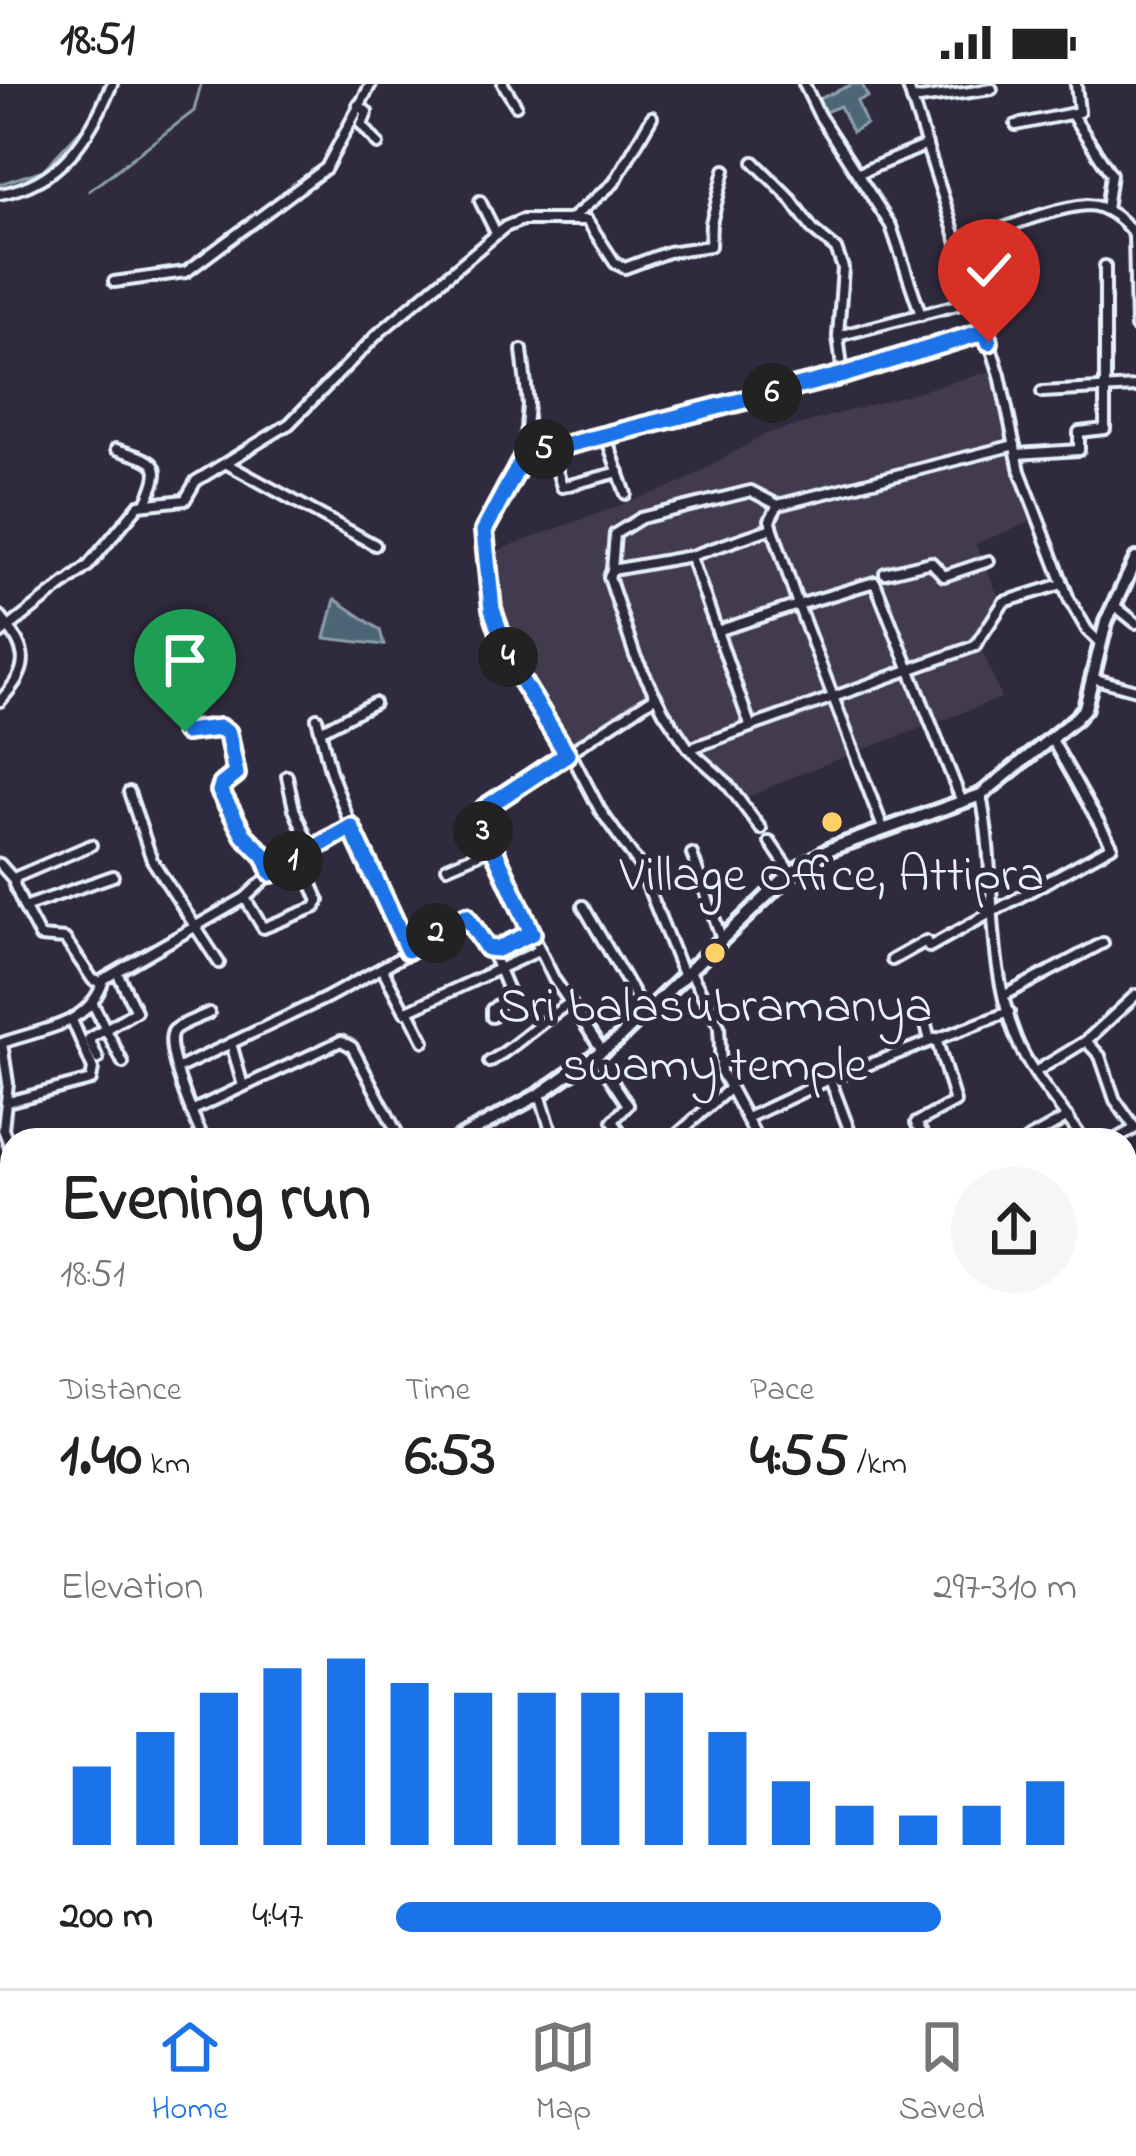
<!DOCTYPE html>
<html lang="en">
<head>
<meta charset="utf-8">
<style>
  :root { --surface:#fff; --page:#f6f6f6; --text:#222; --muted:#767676; --line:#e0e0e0; --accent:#1a73e8 }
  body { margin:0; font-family:"Indie Flower",sans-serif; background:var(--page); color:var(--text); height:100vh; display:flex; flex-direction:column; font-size:45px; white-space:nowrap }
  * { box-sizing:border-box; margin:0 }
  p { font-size:39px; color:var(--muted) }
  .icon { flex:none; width:66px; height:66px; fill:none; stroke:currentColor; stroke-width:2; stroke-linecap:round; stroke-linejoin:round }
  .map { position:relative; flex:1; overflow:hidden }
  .drawer { position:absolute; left:0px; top:1044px; width:1137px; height:861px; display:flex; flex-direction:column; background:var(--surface); border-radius:36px 36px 0 0; box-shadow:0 12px 48px #0002 }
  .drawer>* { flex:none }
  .pin { position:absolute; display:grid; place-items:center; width:102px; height:102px; color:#fff; margin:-123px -51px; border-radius:50% 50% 50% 0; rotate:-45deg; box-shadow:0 0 12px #0007 }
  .pin .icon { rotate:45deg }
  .km { position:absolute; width:60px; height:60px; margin:-30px; border-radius:50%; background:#222; color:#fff; font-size:33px; line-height:60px; text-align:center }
  .round { display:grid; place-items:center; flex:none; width:126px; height:126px; border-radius:63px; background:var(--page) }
  .summary { display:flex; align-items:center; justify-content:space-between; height:204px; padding:0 60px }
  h1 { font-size:66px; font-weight:700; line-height:90px }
  .stats { display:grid; grid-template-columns:repeat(3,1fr); gap:18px; height:204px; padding:12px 60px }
  .stats div { display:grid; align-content:center }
  .stats b { font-size:60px; font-weight:700 }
  .stats small { font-size:33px; font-weight:400 }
  .stats p { font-size:33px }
  .chart { height:336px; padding:24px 60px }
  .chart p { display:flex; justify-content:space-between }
  .chart svg { width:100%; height:216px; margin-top:12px; stroke:var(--accent); stroke-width:6 }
  ul { padding:0 60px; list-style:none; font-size:39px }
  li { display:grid; grid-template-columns:192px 144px 1fr; align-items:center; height:90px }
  li i { height:30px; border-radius:15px; background:var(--accent) }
  .status { display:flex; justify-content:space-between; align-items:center; height:84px; padding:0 60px; background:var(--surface); direction:ltr }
  .status svg { height:33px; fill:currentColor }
  .tab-bar { display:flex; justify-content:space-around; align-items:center; height:168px; border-top:3px solid var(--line); background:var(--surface); font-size:33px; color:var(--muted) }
  .tab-bar a { display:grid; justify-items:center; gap:6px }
  .tab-bar .current { color:var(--accent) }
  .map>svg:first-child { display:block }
  .built { fill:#433a50 }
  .water { fill:#4d6676; stroke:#8b9eaa; stroke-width:3 }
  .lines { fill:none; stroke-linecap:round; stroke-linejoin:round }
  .stream { stroke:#8b9eaa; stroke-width:3 }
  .minor-casing { stroke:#e8f1f8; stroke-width:16 }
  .major-casing { stroke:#e8f1f8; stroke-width:20 }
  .minor { stroke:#2f2a3d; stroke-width:8 }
  .major { stroke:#2f2a3d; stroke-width:10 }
  .route-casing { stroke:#fff; stroke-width:24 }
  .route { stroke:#1a73e8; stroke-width:15 }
  .poi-dot { fill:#ffd166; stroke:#2f2a3d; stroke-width:4.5 }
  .labels { text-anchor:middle; stroke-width:10; stroke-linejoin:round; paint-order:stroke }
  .poi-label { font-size:51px; fill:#e8f1f8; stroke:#2f2a3d }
</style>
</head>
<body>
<div class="status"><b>18:51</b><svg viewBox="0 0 49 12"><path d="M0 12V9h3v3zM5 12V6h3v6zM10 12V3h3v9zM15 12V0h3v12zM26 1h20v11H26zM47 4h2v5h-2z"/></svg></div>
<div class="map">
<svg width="1136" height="1904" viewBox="0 0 1136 1904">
  <rect width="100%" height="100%" fill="#2f2a3d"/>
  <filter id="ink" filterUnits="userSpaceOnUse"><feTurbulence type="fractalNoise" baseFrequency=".00833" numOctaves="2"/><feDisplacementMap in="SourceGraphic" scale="24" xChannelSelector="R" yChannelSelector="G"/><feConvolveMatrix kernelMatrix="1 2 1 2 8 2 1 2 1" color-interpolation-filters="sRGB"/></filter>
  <g filter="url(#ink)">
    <g class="built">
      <path d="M992,287L1020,401L1033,437L975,460L1000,516L978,556L1001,614L802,689L744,715L730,693L665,625L658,611L575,660L518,565L499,519L490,469L681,399L765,350Z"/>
      <path d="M0,1523L12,1532V1717L0,1712Z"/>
      <path d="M211,1893H416V1904H200Z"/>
    </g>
    <g class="water">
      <path d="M853,0H862L868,13L857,17L866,40L852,48L840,22L820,30L814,17Z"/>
      <path d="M335,515L380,546L384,561L325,554Z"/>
    </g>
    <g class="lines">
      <g class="stream">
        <path d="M0,100L43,86L88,38L104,0"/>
        <path d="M89,107L194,27L201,0"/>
        <path d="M9,550L17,576L15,593"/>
        <path d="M0,1731L12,1733"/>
      </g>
      <g class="minor-casing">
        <g id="minor">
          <path d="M503,0L516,21"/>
          <path d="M804,0L819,31L891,142L921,231"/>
          <path d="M907,0L1000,291L1020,387L1069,515L1087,546L1100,559"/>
          <path d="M912,16L992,5"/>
          <path d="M358,21L367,28L362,41L378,60"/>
          <path d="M1072,31L1111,90L1106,126"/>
          <path d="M1016,41L1079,28L1076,0"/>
          <path d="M754,78L789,113L813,146L836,165L843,184L838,252"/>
          <path d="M859,89L927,61"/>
          <path d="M0,110C60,99 90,54 112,0"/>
          <path d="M480,117L496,149"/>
          <path d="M571,135L614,99L652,33"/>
          <path d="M958,160C993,149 1053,123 1087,121C1105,121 1125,137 1134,151L1136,243"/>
          <path d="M114,198L186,188L326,84L371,0"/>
          <path d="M522,266L528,320L524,372"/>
          <path d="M843,291L838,252L976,216"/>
          <path d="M1042,308L1136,303"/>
          <path d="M605,350L626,410"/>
          <path d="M550,363L562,403L619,388"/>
          <path d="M116,365C156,378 166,377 146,419"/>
          <path d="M1017,370L1079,366V348L1105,345V182"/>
          <path d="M227,380L375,461"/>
          <path d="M691,473L750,641"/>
          <path d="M612,486L615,450L641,434L751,407L778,421"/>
          <path d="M885,489L931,478L944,492L989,477"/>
          <path d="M1115,522L1136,539"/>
          <path d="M0,532C29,568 32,582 0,617"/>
          <path d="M717,547L798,521L770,436L778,421L1015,361"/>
          <path d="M0,550L88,482L139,421L185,416L196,397L289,340L379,249L505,143L522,136H587L615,179L625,184L668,168L710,162L711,139L725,86"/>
          <path d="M1092,594L1136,606"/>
          <path d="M656,612L567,670L510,578L492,525L484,447L524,372L843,291L986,247"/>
          <path d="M320,647L374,619"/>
          <path d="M185,648L221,644L228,649L236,690L222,701L220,707L244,751L265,773L272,789L351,743L330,686L317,634"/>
          <path d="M689,665L975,562L1004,518L1062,500"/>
          <path d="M287,692L294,725L312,767"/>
          <path d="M129,708L152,776L219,879"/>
          <path d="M981,711C997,790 985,877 1016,954C1031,991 1061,1022 1083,1056"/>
          <path d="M883,744L798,521L875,498L962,718"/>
          <path d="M761,745L725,697L689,665L664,628L635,572L609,493L612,486L691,472L772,444"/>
          <path d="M770,758L791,789"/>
          <path d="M91,761L16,793L14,800L24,823L113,792"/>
          <path d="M692,770L722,856"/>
          <path d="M0,780L14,796"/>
          <path d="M447,783L492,764"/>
          <path d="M245,814L263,844L316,823L319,817L300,773"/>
          <path d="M583,822L645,929"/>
          <path d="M24,823L40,853L65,855L93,896L102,898"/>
          <path d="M490,864L510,911L492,925V933"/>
          <path d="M408,866L466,832L487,864L498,865L532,849"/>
          <path d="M892,876L926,857L929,863L1112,762L1051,654"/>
          <path d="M382,884L405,928L540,866"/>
          <path d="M1005,911L1103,859"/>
          <path d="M93,920L123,979"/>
          <path d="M922,924L930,957"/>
          <path d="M408,926L424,957"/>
          <path d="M1086,957L1100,972L1115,1016L1135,1044"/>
          <path d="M231,959L243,1002"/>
          <path d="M602,966L554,895L480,741L485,724L567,670L573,674L600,726L639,781L684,893"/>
          <path d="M595,971L628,1021L613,1037L626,1056"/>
          <path d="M98,975L89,955L136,927L117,888"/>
          <path d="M489,978C518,961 540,938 568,920"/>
          <path d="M177,985L326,914L407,870L397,837L351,743"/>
          <path d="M1035,988L1086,957L1136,911"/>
          <path d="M830,995L853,1056"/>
          <path d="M730,1004L758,1056"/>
          <path d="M540,1010L554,1056"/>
          <path d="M7,1018L91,996L93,985L72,936"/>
          <path d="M191,1027L341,957L352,963L401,1056"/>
          <path d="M747,1034L830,995L1009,928"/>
          <path d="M204,1056C196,1039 161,960 174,946C182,939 199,934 209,929"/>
          <path d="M671,1056L730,1004L721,988L719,942L691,889"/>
          <path d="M926,1056L916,1039L955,1018L936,954"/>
          <path d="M1027,1056L1068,1033"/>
          <path d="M1114,1056L1136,1044"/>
          <path d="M12,1068L3,1045L8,999L2,959C44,944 90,942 104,895L245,814L272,789"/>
          <path d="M1125,1119L1136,1144"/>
          <path d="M0,1120L12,1114"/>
          <path d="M0,1261L12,1257"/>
          <path d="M1125,1337L1136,1333"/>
          <path d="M0,1518L12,1527"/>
          <path d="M1125,1594L1136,1589"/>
          <path d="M1125,1688L1136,1686"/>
          <path d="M1125,1851L1136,1845"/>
          <path d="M0,1863L12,1854"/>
          <path d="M45,1893L47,1904"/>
          <path d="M677,1893L682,1904"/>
          <path d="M855,1893L860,1904"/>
          <path d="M927,1893L929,1904"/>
          <path d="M1062,1893L1068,1904"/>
          <path d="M137,1904L140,1893"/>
          <path d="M573,1904L599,1893"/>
          <path d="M983,1904L1031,1893"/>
        </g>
      </g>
      <g class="major-casing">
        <g id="major">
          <path d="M456,1056L540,1010L616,957L791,789L830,765L981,711L1076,634L1085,624L1106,538L1136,475"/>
          <path d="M0,1356L12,1341"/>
        </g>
      </g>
      <use href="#minor" class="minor"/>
      <use href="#major" class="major"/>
    </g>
  </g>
  <g class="lines" filter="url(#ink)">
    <g class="route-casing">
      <path id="route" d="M185,648L220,644L228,649L236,690L222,701L220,707L244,751L265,772L272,789L351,743L408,866L466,832L487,864L498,865L532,849L480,735L485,724L567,670L510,578L492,525L484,447L524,372L843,291L986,247L989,258"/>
    </g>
    <use href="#route" class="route"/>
  </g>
  <g class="poi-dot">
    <circle cx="832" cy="738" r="12"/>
    <circle cx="715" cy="869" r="12"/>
  </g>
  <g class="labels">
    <g class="poi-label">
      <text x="832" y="806">Village Office, Attipra</text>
      <text x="715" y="937">Sri balasubramanya<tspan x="715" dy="59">swamy temple</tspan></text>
    </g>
  </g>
</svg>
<div class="pin" style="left:185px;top:648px;background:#1e9e55"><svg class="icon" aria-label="arrive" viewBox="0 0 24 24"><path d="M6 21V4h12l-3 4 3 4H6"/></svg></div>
<div class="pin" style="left:989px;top:258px;background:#d93025"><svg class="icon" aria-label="check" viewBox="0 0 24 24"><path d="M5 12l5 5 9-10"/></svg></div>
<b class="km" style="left:293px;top:777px">1</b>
<b class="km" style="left:436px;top:849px">2</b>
<b class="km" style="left:483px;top:747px">3</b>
<b class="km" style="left:508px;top:573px">4</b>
<b class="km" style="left:544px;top:365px">5</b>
<b class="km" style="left:772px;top:309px">6</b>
<section class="drawer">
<div class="summary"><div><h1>Evening run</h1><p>18:51</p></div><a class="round"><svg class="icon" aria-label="share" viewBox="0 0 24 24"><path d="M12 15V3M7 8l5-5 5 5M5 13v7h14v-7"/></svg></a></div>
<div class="stats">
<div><p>Distance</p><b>1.40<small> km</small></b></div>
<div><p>Time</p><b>6:53</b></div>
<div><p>Pace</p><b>4:55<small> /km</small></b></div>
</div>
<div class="chart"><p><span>Elevation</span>297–310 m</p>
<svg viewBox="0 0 160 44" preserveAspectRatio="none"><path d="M5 44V28M15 44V21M25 44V13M35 44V8M45 44V6M55 44V11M65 44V13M75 44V13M85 44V13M95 44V13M105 44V21M115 44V31M125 44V36M135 44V38M145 44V36M155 44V31"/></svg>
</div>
<ul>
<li><b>200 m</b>4:47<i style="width:80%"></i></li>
</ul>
</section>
</div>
<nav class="tab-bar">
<a class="current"><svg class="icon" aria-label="home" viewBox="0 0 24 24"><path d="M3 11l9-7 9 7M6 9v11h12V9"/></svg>Home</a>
<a><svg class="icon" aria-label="map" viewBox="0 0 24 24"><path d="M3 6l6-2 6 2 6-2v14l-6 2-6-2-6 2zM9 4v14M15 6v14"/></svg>Map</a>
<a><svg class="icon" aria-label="saved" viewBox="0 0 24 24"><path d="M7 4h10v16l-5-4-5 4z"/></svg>Saved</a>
</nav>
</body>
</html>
